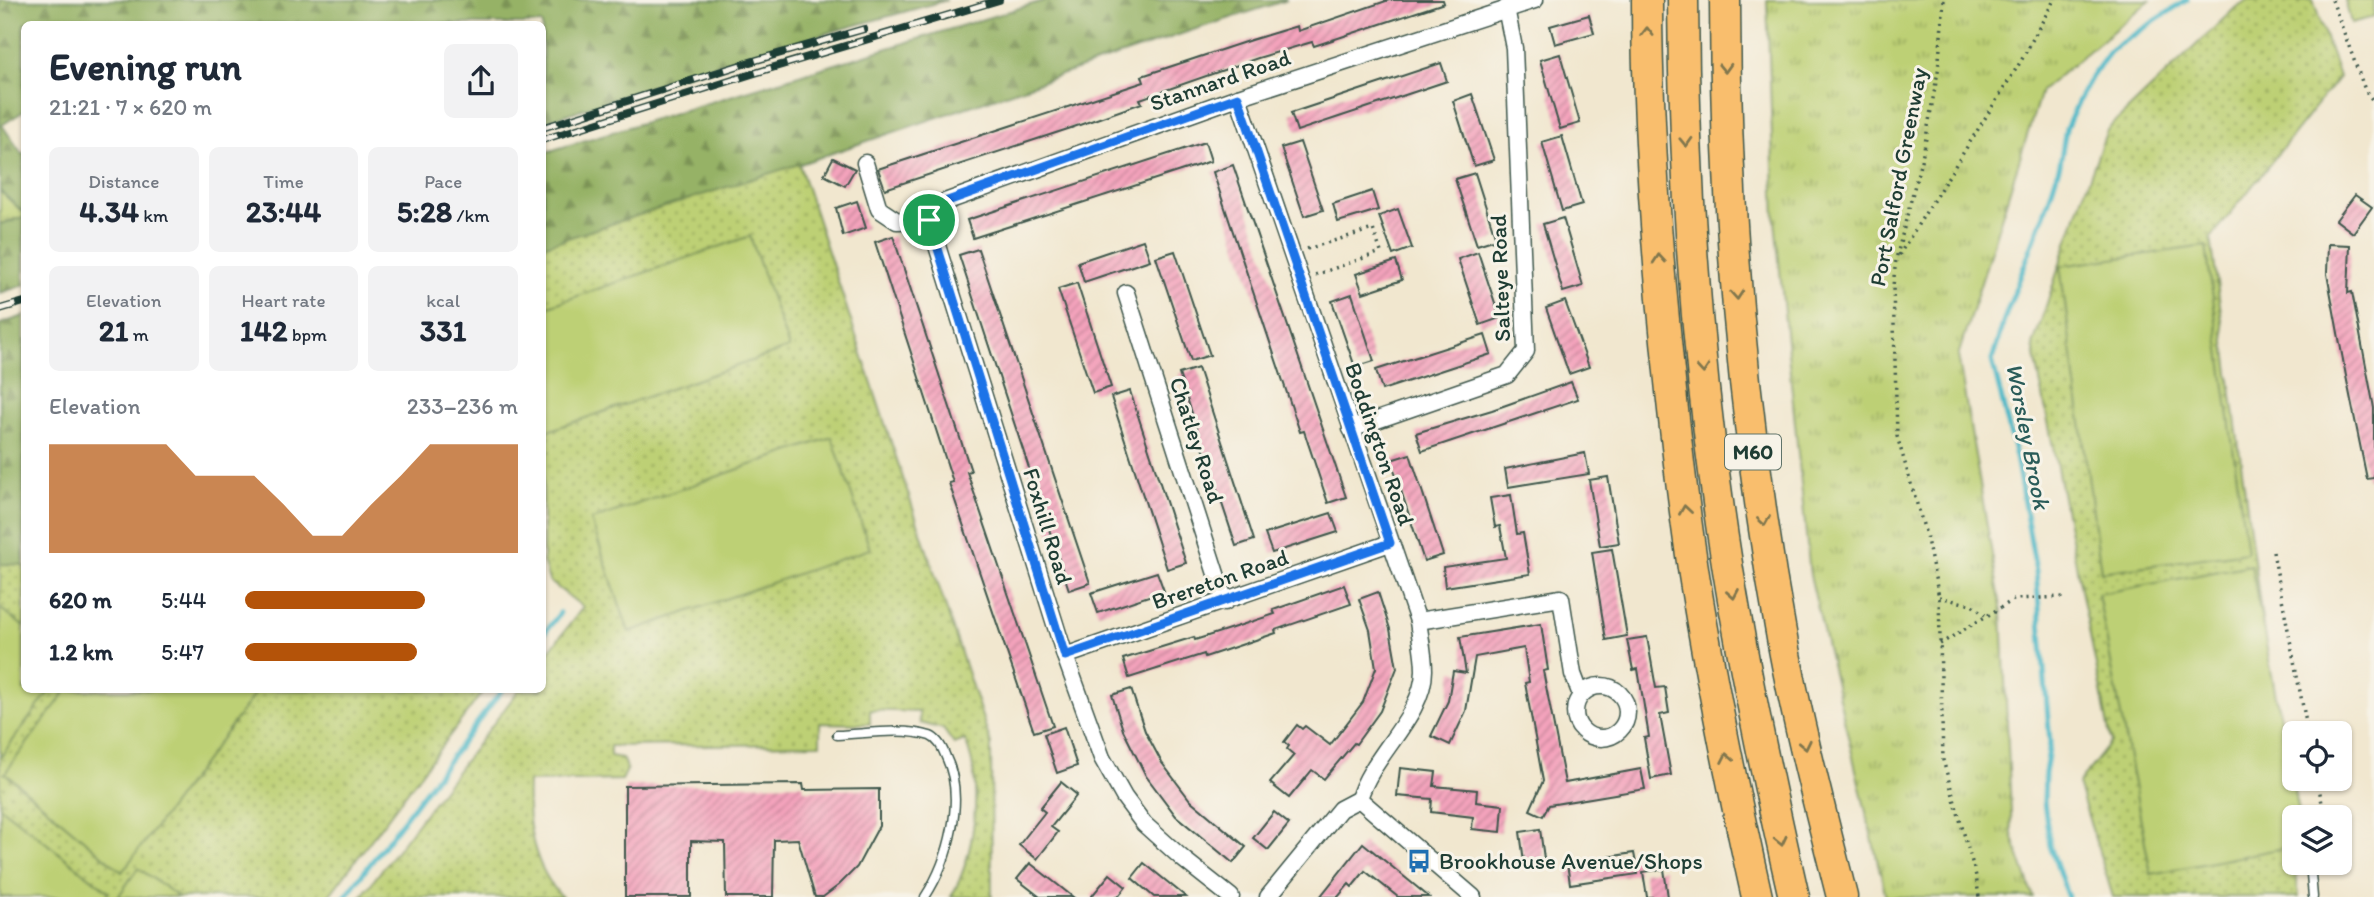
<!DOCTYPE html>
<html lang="en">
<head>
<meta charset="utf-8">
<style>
  :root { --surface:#fff; --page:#f2f2f3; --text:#1f2937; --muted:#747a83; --accent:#b45309 }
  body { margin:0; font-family:Itim,sans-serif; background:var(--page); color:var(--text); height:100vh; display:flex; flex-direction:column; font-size:26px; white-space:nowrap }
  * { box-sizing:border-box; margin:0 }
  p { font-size:23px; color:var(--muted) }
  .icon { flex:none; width:38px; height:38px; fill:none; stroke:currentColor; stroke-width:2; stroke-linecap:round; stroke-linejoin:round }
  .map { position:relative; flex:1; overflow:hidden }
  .sheet { position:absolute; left:21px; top:21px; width:525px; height:672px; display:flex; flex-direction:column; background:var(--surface); border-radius:10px; box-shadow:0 2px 5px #0004 }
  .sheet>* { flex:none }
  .tools { position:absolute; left:2282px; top:721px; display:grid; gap:14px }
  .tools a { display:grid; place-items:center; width:70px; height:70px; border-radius:10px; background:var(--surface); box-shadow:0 2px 5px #0004; font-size:35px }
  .pin { position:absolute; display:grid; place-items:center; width:60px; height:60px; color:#fff; margin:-30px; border:4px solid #fff; border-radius:50%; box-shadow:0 2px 7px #0007 }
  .round { display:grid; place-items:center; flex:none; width:74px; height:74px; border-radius:10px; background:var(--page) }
  .headline { display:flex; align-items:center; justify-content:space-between; height:119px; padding:0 28px }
  h1 { font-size:38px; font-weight:800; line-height:52px }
  .metrics { display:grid; grid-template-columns:repeat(3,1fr); gap:10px; height:119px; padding:7px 28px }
  .metrics div { display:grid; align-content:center; border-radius:10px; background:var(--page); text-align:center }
  .metrics b { font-size:30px; font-weight:800 }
  .metrics small { font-size:19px; font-weight:400 }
  .metrics p { font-size:19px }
  .chart { height:196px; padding:14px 28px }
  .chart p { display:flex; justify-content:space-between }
  .chart svg { width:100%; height:126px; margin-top:7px; fill:var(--accent); opacity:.7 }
  ul { padding:0 28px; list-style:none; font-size:23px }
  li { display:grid; grid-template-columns:112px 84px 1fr; align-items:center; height:52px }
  li i { height:18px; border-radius:9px; background:var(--accent) }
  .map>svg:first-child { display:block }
  .grass { fill:url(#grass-tufts); stroke:#6e8654; stroke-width:2 }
  .forest { fill:url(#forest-firs); stroke:#5a784d; stroke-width:2 }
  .park { fill:url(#park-dots); stroke:#6e8654; stroke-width:2 }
  .garden { fill:#bdd074; stroke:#6e8654; stroke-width:2 }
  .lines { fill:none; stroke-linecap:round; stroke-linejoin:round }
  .stream { stroke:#4cb8c7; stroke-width:5 }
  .building { fill:url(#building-hatch) }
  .service-casing { stroke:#3e564b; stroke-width:11 }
  .minor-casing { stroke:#3e564b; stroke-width:19 }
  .motorway-casing { stroke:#3e564b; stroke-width:33 }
  .path { stroke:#3e564b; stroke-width:3.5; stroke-dasharray:2 5; stroke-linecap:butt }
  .service { stroke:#fff; stroke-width:8 }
  .minor { stroke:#fff; stroke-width:16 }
  .motorway { stroke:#f9be6d; stroke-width:30 }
  .rail-casing { stroke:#1f3d34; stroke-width:8 }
  .rail { stroke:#f7f3e8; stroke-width:5; stroke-dasharray:16; stroke-linecap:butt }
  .oneway { stroke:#81774e }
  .route-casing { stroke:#fff; stroke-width:14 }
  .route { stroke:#1a73e8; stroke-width:9 }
  .labels { text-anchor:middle; stroke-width:6; stroke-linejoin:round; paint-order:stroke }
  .shield { fill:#f7f3e8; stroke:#60746a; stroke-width:2 }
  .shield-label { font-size:21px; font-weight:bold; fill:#1f3d34 }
  .street-label { font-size:23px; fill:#1f3d34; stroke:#f7f3e8 }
  .poi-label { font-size:23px; fill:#1f3d34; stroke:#f7f3e8; text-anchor:start }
  .water-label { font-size:24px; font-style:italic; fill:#2a5c59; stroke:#f7f3e8 }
</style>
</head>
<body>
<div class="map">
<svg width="2374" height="897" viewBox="0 0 2374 897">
  <defs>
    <pattern id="grass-tufts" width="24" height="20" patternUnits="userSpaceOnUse" patternTransform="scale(1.75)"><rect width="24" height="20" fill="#bdd074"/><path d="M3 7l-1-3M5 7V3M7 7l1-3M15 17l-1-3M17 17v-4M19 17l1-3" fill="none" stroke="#99aa60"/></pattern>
    <pattern id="forest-firs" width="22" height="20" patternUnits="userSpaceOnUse" patternTransform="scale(1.75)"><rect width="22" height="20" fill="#96b266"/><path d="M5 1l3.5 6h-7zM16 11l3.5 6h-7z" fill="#7a9255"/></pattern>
    <pattern id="park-dots" width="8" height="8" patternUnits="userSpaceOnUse" patternTransform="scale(1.75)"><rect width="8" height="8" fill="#bdd074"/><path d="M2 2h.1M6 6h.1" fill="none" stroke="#99aa60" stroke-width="1.8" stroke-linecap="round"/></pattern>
    <pattern id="building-hatch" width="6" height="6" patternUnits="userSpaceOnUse" patternTransform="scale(1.75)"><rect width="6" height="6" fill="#f4a3bc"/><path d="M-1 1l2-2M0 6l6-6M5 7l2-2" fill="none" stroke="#c5869a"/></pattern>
  </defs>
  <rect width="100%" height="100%" fill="#f7f3e8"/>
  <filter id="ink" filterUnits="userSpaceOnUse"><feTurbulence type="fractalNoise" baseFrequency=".0143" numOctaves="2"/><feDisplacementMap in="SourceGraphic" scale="14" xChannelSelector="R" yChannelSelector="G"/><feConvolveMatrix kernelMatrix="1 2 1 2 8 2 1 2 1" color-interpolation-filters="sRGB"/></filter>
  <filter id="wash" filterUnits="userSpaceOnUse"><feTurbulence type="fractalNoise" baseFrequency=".00686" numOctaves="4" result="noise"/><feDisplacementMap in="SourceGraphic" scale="28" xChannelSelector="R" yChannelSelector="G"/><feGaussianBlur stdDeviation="1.57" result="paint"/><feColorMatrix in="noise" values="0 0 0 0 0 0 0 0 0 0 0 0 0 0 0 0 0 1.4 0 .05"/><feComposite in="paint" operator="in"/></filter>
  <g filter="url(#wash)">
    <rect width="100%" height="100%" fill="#f1e7cf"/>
    <g class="grass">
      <path d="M1767,0H2150L2041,91L1958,356L2002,613L2012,835L2033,897H1886L1810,575L1775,220Z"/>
      <path d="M0,191L24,213V217L0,224Z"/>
    </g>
    <g class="forest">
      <path d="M0,0H947L737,58L543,122L542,24H24V111L2,125L22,154L24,153V213L0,191Z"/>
      <path d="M1046,0H1287L1193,30L803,163L543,246V153Z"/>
      <path d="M24,217V285L0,293V224Z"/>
      <path d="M24,316V565L0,564V324Z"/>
    </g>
    <g class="park">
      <path d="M2248,0H2313L2339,77L2211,238L2299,897H2113L2078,784L2111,742L2033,345L2081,201L2107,130L2236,7Z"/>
      <path d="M799,164L991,744L992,897H951C975,855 984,785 965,740L954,744L943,729L920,723L919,712L870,710V724L820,723V744L610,746V756L622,758L627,770L622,780L528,782C526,822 533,867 562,897H361L519,690H542L543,659L583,607L549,581L543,561V246Z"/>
      <path d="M0,564L24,565V690H484L328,897H0Z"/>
    </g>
    <g class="garden">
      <path d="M2345,0H2374V17L2351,23Z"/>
      <path d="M750,236L789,348L548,431L542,416L543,308Z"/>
      <path d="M2206,246L2247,552L2101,572L2060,266Z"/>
      <path d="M832,437L870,549L629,632L591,520Z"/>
      <path d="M2251,565L2299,817H2294V846L2151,874L2098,594Z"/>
      <path d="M0,608L24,627V690H50L0,758Z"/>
      <path d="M67,690H248L254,695L122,872L5,773Z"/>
      <path d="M0,807L109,892L105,897H0Z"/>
      <path d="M138,868L179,897H118Z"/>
    </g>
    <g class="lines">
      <g class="stream">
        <path d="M542,636L560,613"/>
        <path d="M345,897L502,690"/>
        <path d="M2068,897L2050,846L2044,802L2045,773L2050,743L2036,571L2016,457L1992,360L2005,317L2048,203L2060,164L2066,129L2079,100L2092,76L2112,49L2187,0"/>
      </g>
    </g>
    <g id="blocks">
      <g class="building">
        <path d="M1389,0H1443L1444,3L1314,46L1312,42L1258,58L1140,99L1142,103L1071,128L885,189L878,169L1144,82L1142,76L1251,40L1297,26L1298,31Z"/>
        <path d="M1589,15L1594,33L1555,44L1550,26Z"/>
        <path d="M1560,54L1580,123L1560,129L1540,60Z"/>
        <path d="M1441,63L1447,81L1297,131L1291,113Z"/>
        <path d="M1472,94L1494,160L1474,166L1453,101Z"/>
        <path d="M1562,136L1582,205L1562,211L1542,142Z"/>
        <path d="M1205,142L1211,161L973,238L967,220Z"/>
        <path d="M1300,142L1323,210L1304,216L1281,148Z"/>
        <path d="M833,158L855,169L845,186L824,175Z"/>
        <path d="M1233,165L1346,497L1328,503L1304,431L1300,432L1213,172Z"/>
        <path d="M1475,173L1496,239L1477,245L1455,179Z"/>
        <path d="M1372,191L1378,210L1338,222L1333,204Z"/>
        <path d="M2355,195L2372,207L2353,233L2336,220Z"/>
        <path d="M857,201L866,228L843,236L836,208Z"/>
        <path d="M1398,209L1412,248L1393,255L1379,216Z"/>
        <path d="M1563,218L1583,286L1563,292L1543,224Z"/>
        <path d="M893,236L971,471L967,472L1053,726L1034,732L949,483L953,482L875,242Z"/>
        <path d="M1143,240L1150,260L1084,282L1078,262Z"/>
        <path d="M2328,244L2350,245L2348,293L2352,292L2374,408V478L2367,479L2346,376L2327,274Z"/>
        <path d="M978,249L1090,583L1069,590L959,255Z"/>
        <path d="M1175,251L1210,355L1191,361L1156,257Z"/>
        <path d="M1478,252L1500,318L1480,325L1458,259Z"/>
        <path d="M1396,261L1402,280L1363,293L1356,274Z"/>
        <path d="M1077,283L1111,387L1093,393L1058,289Z"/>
        <path d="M1352,294L1374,361L1355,367L1332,301Z"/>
        <path d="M1565,301L1589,367L1569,374L1546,308Z"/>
        <path d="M1485,335L1491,354L1382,390L1376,370Z"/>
        <path d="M1198,368L1254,540L1236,546L1179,374Z"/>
        <path d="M1571,382L1578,399L1422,451L1416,433L1492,410Z"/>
        <path d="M1130,391L1186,563L1167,569L1111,397Z"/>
        <path d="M1585,453L1589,474L1508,487L1505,469Z"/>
        <path d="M1410,454L1443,555L1424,561L1391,460Z"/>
        <path d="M1608,477L1619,543L1600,546L1589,480Z"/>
        <path d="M1511,495L1517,534L1523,533L1530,574L1445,587L1443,567L1506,558L1500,526L1495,527L1490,498Z"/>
        <path d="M1331,513L1338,532L1272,553L1265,534Z"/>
        <path d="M1612,549L1627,636L1606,640L1592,552Z"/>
        <path d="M1157,572L1164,591L1098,613L1091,593Z"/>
        <path d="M1344,585L1351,604L1275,630L1276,633L1226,650L1205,657L1204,654L1129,678L1123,659L1194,637L1195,640L1217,633L1275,614L1273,610Z"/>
        <path d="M1378,592L1390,629L1397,668L1380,711L1356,744L1354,743L1324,779L1312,770L1289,798L1270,783L1294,755L1287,749L1289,746L1284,742L1297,725L1302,729L1305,726L1330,745L1363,702L1376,668L1370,630L1359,599Z"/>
        <path d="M1541,624L1548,670L1543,671L1565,783L1641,769L1645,789L1549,805L1543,816L1530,810L1543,781L1525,683L1529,682L1524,648L1475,657L1466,711L1450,745L1431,736L1448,701L1453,671L1466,673L1460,637Z"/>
        <path d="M1647,637L1656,688L1665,687L1669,713L1660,715L1671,775L1651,779L1644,738L1649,737L1638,669L1633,670L1627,640Z"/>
        <path d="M1131,689L1145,731L1162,763L1190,800L1246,847L1233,863L1176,816L1146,776L1123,730L1112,695Z"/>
        <path d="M1064,727L1077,766L1057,773L1044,734Z"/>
        <path d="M1400,768L1436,772L1434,786L1477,790L1476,802L1503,805L1501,832L1472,829L1473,817L1431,812L1432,799L1397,796Z"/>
        <path d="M1061,782L1077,795L1051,827L1058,832L1037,859L1019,845L1045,812L1040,808Z"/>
        <path d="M803,784L804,790L879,789V826L866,850L857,867L839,885L823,897H815L798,839L774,840L773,897H726L725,842L691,841V897H625V786Z"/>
        <path d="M1274,812L1289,824L1268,850L1253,838Z"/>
        <path d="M1540,829L1545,866L1525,869L1520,832Z"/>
        <path d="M1363,843L1429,897H1398L1365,871L1352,887L1349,884L1338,897H1320Z"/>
        <path d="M1634,853L1638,874L1570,884L1567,863Z"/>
        <path d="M1030,863L1058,885L1073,897H1040L1017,879Z"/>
        <path d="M1144,863L1186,897H1154L1132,878Z"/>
        <path d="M1664,869L1668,897H1647L1643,872Z"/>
        <path d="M1110,874L1126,887L1118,897H1091Z"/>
      </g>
    </g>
  </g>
  <g filter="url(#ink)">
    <use href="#blocks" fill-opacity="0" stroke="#3e564b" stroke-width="2"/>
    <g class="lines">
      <g class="service-casing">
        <g id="service">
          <path d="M837,735C866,734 902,727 930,736C938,739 943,749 946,757C966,798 949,860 925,897"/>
          <path d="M2310,863L2313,897"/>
        </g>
      </g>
      <g class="minor-casing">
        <g id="minor">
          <path d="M1238,97L1418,621C1420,637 1424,654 1424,670C1424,716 1372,754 1359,799"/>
          <path d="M865,163L879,209L897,221L929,220L1065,656L1102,758L1124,797L1144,824L1183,859L1231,897"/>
          <path d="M929,220L942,203L1238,97L1535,0"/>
          <path d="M1126,293L1225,602"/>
          <path d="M1351,429L1507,375L1526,351L1514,48L1506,8"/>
          <path d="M1418,621L1561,598L1573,674L1581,695"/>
          <path d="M1065,656L1390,543"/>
          <circle cx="1601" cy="712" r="26"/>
          <path d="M1359,799L1473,897"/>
          <path d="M1268,897L1340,809L1359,799"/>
        </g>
      </g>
      <g class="motorway-casing">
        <g id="motorway">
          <path d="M1647,0C1647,88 1652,176 1659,264C1668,368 1678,472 1694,575C1711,683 1733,790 1757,897"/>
          <path d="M1683,0C1684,190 1698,382 1728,570C1746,680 1769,788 1794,897"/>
          <path d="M1725,0C1725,216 1744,432 1783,644C1799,729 1821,813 1842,897"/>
        </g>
      </g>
      <g class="path">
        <path d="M1944,0L1938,71L1924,149L1896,259L1893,286L1897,436L1926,535L1939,597L1943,760L1976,876L1979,897"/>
        <path d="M2332,0L2365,90L2374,102"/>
        <path d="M1307,249L1373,229L1381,252L1315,275"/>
        <path d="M1899,255L2021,61L2054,0"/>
        <path d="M2273,552L2308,733"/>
        <path d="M1939,597L1972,605L1985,615"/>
        <path d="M1940,644L2015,599L2064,597"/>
        <path d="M2317,779L2325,817"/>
      </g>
      <use href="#service" class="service"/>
      <use href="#minor" class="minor"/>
      <use href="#motorway" class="motorway"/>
      <g class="rail-casing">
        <g id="rail">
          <path d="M542,128L750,62L864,29"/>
          <path d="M542,140L755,73L999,0"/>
          <path d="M0,309L24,302"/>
        </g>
      </g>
      <use href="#rail" class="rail"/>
    </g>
    <defs><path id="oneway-chevron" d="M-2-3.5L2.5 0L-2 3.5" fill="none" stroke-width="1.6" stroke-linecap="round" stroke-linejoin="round" transform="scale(1.75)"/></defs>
    <g class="oneway">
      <use href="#oneway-chevron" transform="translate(1647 32) rotate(-90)"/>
      <use href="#oneway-chevron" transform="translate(1725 68) rotate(88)"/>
      <use href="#oneway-chevron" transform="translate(1686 142) rotate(88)"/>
      <use href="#oneway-chevron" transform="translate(1659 259) rotate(-95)"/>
      <use href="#oneway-chevron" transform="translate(1737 295) rotate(86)"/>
      <use href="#oneway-chevron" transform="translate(1703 369) rotate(85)"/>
      <use href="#oneway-chevron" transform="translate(1685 510) rotate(-98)"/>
      <use href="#oneway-chevron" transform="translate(1764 521) rotate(81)"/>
      <use href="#oneway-chevron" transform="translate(1733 594) rotate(80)"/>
      <use href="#oneway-chevron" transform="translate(1805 745) rotate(78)"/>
      <use href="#oneway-chevron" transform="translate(1727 758) rotate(-101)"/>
      <use href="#oneway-chevron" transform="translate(1781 841) rotate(77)"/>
    </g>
  </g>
  <g class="lines" filter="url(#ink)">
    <g class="route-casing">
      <path id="route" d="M1238,97L1390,543L1065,656L929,220L942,203Z"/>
    </g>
    <use href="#route" class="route"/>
  </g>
  <defs>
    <g id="bus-bare" transform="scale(1.89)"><path d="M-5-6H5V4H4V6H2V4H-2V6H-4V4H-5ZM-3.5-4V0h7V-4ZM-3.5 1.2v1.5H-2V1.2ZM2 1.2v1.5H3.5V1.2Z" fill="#1f6fb2" stroke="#f7f3e8" stroke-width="2.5" paint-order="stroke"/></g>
  </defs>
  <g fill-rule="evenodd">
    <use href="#bus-bare" x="1419" y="861"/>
  </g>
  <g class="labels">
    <rect class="shield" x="1725" y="434.5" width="56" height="35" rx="5"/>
    <g class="shield-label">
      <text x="1753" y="459">M60</text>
    </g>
    <g class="street-label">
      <text transform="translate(1220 80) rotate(-19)" y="8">Stannard Road</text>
      <text transform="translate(1898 177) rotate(-79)" y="8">Port Salford Greenway</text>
      <text transform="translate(1500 278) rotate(-92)" y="8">Salteye Road</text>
      <text transform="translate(1197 440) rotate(72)" y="8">Chatley Road</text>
      <text transform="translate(1380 444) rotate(71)" y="8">Boddington Road</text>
      <text transform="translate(1048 526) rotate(73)" y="8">Foxhill Road</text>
      <text transform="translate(1220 579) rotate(-19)" y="8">Brereton Road</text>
    </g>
    <g class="poi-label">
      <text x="1439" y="869">Brookhouse Avenue/Shops</text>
    </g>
    <g class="water-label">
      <text transform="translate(2028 436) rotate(79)" y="8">Worsley Brook</text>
    </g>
  </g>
</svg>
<div class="tools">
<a><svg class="icon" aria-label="locate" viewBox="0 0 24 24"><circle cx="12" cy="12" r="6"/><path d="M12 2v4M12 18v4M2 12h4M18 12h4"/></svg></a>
<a><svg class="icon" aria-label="layers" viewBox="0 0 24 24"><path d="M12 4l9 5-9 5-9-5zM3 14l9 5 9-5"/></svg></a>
</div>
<div class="pin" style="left:929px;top:220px;background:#1e9e55"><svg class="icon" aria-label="arrive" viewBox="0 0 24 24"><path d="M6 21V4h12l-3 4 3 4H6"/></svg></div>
<section class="sheet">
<div class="headline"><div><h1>Evening run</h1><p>21:21 · 7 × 620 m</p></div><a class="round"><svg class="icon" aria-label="share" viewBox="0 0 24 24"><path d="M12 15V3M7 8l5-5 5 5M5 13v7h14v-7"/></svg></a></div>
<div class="metrics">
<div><p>Distance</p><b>4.34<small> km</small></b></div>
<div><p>Time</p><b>23:44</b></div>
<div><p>Pace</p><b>5:28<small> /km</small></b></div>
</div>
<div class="metrics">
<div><p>Elevation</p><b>21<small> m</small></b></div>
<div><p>Heart rate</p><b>142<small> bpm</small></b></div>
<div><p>kcal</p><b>331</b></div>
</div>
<div class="chart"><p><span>Elevation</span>233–236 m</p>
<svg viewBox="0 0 160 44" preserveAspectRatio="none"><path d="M0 44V6L10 6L20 6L30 6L40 6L50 17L60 17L70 17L80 27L90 38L100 38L110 27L120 17L130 6L140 6L150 6L160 6V44z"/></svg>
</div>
<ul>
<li><b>620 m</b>5:44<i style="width:66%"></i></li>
<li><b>1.2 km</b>5:47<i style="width:63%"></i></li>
</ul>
</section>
</div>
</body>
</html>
